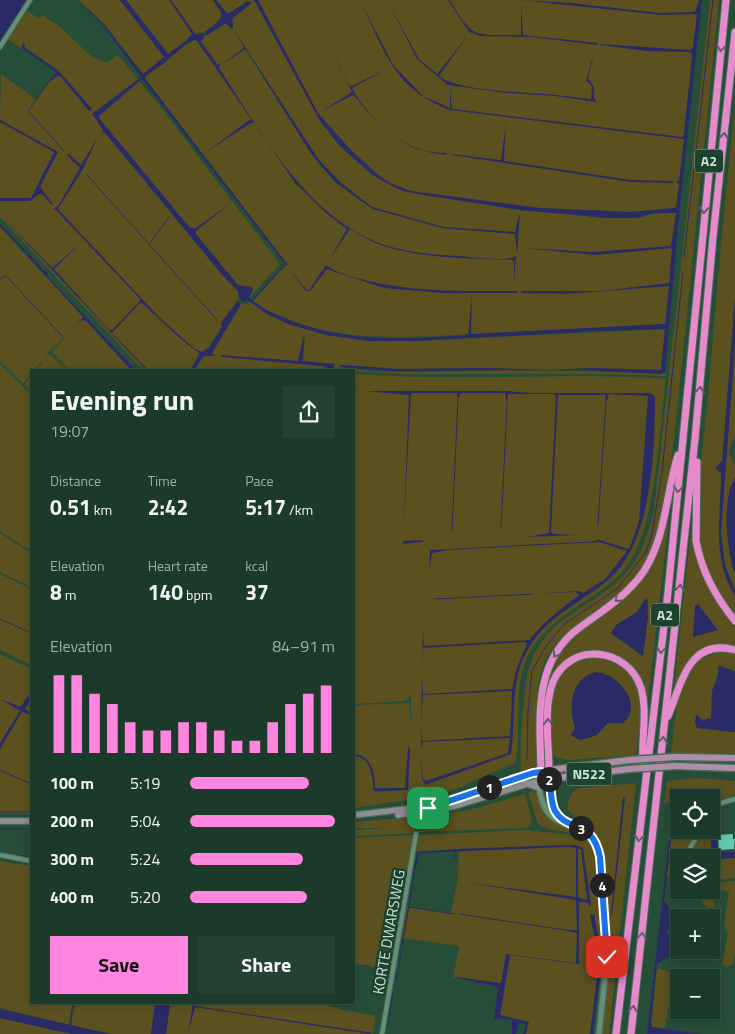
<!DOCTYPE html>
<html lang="en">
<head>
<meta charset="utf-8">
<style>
  :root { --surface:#1c3a2a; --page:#254132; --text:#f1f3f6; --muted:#a0ada8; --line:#3a5447; --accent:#ff85df }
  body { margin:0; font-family:"Titillium Web",sans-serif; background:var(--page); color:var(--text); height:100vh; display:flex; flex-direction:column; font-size:19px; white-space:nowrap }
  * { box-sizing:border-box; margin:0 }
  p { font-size:16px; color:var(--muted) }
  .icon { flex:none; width:28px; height:28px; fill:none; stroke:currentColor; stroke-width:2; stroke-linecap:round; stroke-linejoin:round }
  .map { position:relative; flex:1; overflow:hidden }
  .drawer { position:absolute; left:30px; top:369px; width:325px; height:635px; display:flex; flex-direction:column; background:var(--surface); border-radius:0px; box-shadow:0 2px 8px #0003,0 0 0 1px var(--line) }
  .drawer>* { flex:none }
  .tools { position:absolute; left:670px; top:789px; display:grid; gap:10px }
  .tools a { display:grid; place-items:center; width:50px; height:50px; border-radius:0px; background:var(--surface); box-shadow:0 2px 8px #0003,0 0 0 1px var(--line); font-size:25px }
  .pin { position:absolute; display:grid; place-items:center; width:42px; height:42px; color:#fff; margin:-21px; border-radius:10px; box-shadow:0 2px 8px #0006 }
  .km { position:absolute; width:25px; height:25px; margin:-12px; border-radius:50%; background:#222; color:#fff; font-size:14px; line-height:25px; text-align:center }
  .round { display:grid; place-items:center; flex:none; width:52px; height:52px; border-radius:0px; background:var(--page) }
  .overview { display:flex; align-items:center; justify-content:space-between; height:85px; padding:0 20px }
  h1 { font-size:28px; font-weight:700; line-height:38px }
  .figures { display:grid; grid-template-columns:repeat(3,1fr); gap:8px; height:85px; padding:5px 20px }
  .figures div { display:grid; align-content:center }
  .figures b { font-size:21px; font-weight:700 }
  .figures small { font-size:14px; font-weight:400 }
  .figures p { font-size:14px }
  .chart { height:140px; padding:10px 20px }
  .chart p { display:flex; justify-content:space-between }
  .chart svg { width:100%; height:90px; margin-top:5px; stroke:var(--accent); stroke-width:6 }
  .cta { display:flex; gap:10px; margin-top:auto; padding:10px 20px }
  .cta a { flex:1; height:58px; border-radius:0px; background:var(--accent); color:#111; font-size:20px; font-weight:700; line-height:58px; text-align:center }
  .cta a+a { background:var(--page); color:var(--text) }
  ul { padding:0 20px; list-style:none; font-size:16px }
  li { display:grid; grid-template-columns:80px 60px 1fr; align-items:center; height:38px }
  li i { height:12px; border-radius:6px; background:var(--accent) }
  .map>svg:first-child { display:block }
  .green { fill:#5b511f; fill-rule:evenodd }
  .water { fill:#2a2b66; fill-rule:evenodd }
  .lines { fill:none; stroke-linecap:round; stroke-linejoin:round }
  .stream { stroke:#2a2b66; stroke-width:1 }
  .building { fill:#62c7b2 }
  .minor-casing { stroke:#476b59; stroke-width:6 }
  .tertiary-casing { stroke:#476b59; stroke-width:8 }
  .secondary-casing { stroke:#476b59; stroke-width:8 }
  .primary-casing { stroke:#476b59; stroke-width:9 }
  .motorway-casing { stroke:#476b59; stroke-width:9 }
  .minor { stroke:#668f77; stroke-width:4 }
  .tertiary { stroke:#668f77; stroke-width:5 }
  .secondary { stroke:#8c8e90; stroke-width:5.5 }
  .primary { stroke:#b28daa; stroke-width:6 }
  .motorway { stroke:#e58bcc; stroke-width:7 }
  .primary-bridge-casing { stroke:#476b59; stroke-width:9; stroke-linecap:butt }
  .primary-bridge { stroke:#b28daa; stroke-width:6 }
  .oneway { stroke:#625c65 }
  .route-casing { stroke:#fff; stroke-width:10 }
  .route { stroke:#1a73e8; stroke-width:6 }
  .labels { text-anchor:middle; stroke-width:5; stroke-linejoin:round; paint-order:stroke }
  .shield { fill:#1b432d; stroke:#97b2a1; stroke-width:1 }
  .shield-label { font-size:14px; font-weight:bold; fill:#cce1d3 }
  .street-label { font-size:15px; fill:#cce1d3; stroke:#1b432d }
</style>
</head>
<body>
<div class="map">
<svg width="735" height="1034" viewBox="0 0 735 1034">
  <rect width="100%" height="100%" fill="#264d38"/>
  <g class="green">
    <path d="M79,0H120L165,57L194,40L201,42L204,37L226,23L233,28L232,19L248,1L228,14L216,0H254L264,13L258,0H701L683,136L686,137L680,207L631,212L541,208C564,212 587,218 610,218C634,219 656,212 679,212L669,324C611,328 552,330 494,333C425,336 358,344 291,322L326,335L369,341H415L665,329L661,370L592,368L549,370L480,368L401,369L340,365C354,377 479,370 506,370C557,371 610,371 662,374L665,372L667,376L604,374H405L332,370L335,367L303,362L305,334L298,361L301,364L328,367L330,370H194L204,356L214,355L212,353L241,304H248L253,300L286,265L104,24ZM235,31L319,160L341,183L372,207L443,227L515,232L519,213L517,253L515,234L442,228L373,209L367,205L351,194L321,167L246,50H244L224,62L243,49V46Z"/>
    <path d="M126,0H213L222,14C218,24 207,32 197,35H195L168,54Z"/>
    <path d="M710,0H719L676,421C671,461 668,503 658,541C653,560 636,581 621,593C597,613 562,628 547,657C529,691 542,729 537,765L521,772C519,748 523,684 531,662C534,654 538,646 544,639C554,625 568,616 582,607C628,578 640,564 654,511Z"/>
    <path d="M27,11L40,19L42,15L59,26L91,56L107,63L117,55L121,59L159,105L280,264L250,297L253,290L238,285L222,266L219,272L238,291L240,297L221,323L222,327L205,352H200L190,370H143L0,217V201H30L41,193L52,204L40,187L58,152L0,120L1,74L36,99L57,72L24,46L22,49L7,39Z"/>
    <path d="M735,108V342H731V346H735V438L731,443L729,454L735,465V513L730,486L729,492L733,570L735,575V613C719,594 707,576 702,551C693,504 704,443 708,395C716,300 724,204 735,108Z"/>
    <path d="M0,122L55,152L31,198L0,199Z"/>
    <path d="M0,227L46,277H48L135,370H70L52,352L72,329L44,357L49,354L52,356L67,370H31V391L0,361Z"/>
    <path d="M0,364L31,395V551L0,531Z"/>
    <path d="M354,374C458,382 562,372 666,379C658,432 658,534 621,573C591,605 548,614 527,658C516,681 519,712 518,737C517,745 518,755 515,763L441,795L354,808V756C372,758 372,775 374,790L377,792L408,790L409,770L406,788H375C375,771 371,757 354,753V705L409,703L411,727V695L406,701L354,704V392L359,390H354Z"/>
    <path d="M673,484L647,708C646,698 646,687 641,678C627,650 584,639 562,664C554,674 550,687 545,699L546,688L551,667L563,646L645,574C663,547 667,516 673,484ZM645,598L648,600L646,632L642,656L611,633L637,612Z"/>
    <path d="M695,494L698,563L704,580L714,598L735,623V648L692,658L679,677L673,695Z"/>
    <path d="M0,533L31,553V587L0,572Z"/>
    <path d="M0,574L31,589V665L0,650Z"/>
    <path d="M718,652L735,654V672L731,669L717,667L718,675L712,691L711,718L705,720L699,718L697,728L735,732V753H671C675,727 676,680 697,662C703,657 710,655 718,652Z"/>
    <path d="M0,654L31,669V691L21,707L25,709L31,698V783L12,776L31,784V814H0Z"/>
    <path d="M583,657H603L628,669L638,688L642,707L636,755L568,760L554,757C548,739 548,697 557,680C563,669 572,662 583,657ZM630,703L629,716L623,723H608L593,737L580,740L571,735L575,728Z"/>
    <path d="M697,778L735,781V795L711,803V798L679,797V830H711V810L716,813L712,818L711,852L717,859L735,858V878L711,880V858H679V875L672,874L666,877L676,797L664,804L667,781Z"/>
    <path d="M636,783L609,1034H600L610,958L601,853L593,837L580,825V821L568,810C567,800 571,791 580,788Z"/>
    <path d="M533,791L537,793C547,816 547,822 573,830L571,833L547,829L538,824L528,793Z"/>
    <path d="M525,794L532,820L529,826L525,828L418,832V818L469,810Z"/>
    <path d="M415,817V833L354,836V830L389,828H354V822Z"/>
    <path d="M526,830L573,835L577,831L588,839L598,857L605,956L602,957L593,914L590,915L598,954L597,965H587L600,968L590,1034H526L528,1022L500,1015L505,987L457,977L453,978L459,946L402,938L407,907L451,913L458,879L459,850L416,851L419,835Z"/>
    <path d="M414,835L390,969L354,964V838Z"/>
    <path d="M0,861L31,866V1002L73,1003L69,1025L0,1008Z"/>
    <path d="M735,881V953L732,965L727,967L722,965L728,932H726L724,922L729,891L717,890L713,914H712L693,890H711V882Z"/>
    <path d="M657,968L665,970L672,975V987L665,1028L651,1027V1023Z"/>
    <path d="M75,1003H155L151,1034H111L71,1026Z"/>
    <path d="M170,1003H319L344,1010L375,1016L373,1034H166Z"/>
    <path d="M0,1018L72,1034H0Z"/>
  </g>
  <g class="water">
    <path d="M0,0H27L0,42Z"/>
    <path d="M77,0L104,24L143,74L164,57L120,0H126L168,54L186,41L192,34L169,0H171L195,34L202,33L204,37L201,42L218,65L221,63L219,68C260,130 303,211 374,241C400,252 432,255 460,256C472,257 508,262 516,256L514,286V262L512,260C469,258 422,259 381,245C370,241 360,235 350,229L328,262L347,229L327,214L295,183L254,123H251L206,152L251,119L197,41L194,40L186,44L163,64L146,76V80L288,265H285L253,301C262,308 272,313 283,317C341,343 406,340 468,335L472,295L471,334L665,324L669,286L566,294L521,293V291H600L669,283L672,248L596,255L522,248L592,252L671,246L676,213H654L637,218H609L519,210L424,195L403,191L390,185L371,174L339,145L320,121L254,0H258L318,113L350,149L377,174L390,183L411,191L541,208L631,212L676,208L679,184L676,181H679L684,139L450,110C393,89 384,50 360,0L393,65L423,96L450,108V88L452,108L454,109L682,137L684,136L692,55L690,52L647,51L600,45L601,44L690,50L693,48L697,14L661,15L520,0L571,3L660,13L695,12L699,0H702L680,207L665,372L662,374L581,370L390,371L340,367V365L401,369L480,368L549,370L592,368L661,370L665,329L598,331L415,341H369L326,335L288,324L267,314L247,300L243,302L239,298L238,291L219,271L106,134L102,132L103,130L92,114L141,77L102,24ZM142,79L285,264L252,300L249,297L253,290L252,287L238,285L196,234V231L232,202L196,228H190L99,118V116Z"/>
    <path d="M213,0H216L228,14L248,1L252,3L232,19L233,28L232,29L226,23L207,35L205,32L220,20L222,14Z"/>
    <path d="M310,0L348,84L352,86L389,68L352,88C363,110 397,143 420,150C429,152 439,153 447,153V155C411,152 391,135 366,110C362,105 358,99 353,95L322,111L352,92Z"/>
    <path d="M387,0L419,59L437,74L467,37L439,76C458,92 529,92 556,95C568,96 579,98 591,99L592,86L586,81L595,48L588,78L594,87V98L597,102L555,96L506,93L448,85L417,59Z"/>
    <path d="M448,0H450C474,42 476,34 521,35V4L523,35L598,43L597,45L532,37L480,36L469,32Z"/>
    <path d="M234,31L319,160L341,183L372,207L443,227L515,232L520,213L517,253L515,234L442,228L373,209L335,182L310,152L246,50H244L224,63L243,49V46Z"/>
    <path d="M24,42L25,48L59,71L92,109L89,111L61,77L57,76L48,83L56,72L21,48Z"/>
    <path d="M0,120L58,152L40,187L53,204L52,205L41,193L30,201H0V198H31L54,152L0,122Z"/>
    <path d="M506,122L504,161L631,180L673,181L674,183L631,182L451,155V154L501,160Z"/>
    <path d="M98,137L83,169L58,209L159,317L195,349L202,352L210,347L222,327L221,323L237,302L241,304L212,353L215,356H204L194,370H190L200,354L182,340L141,302L112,333L148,370H146L3,218L52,268L82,242L54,269L109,330H112L140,301V299L54,208L58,206L80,168L67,155L69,154L81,165Z"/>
    <path d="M0,224L47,273L48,277L136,370H131L86,321L82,320L76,325L83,317L0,226Z"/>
    <path d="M326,265C331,270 344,274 353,277C406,293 462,291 517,291V293H444L384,288L327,269L310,291H306L289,269L307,290H309Z"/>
    <path d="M735,298V346L721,532L725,565L735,590V596C711,557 721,516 721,473L715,468L722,461Z"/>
    <path d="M304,334L303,361L335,364L332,370L323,366L221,357V355L298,361Z"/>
    <path d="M364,391H505L532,393H651L655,397C655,449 652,544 609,579C577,607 544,615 524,657C510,686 516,723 511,754L425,785L422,779L421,753L423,779L426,781L508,753L510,738L423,742L421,749V725L422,741L510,736L512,691L423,695L421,721L422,674L423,694L512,689L516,670L527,644L524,642L423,648L422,670L423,627L424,646L529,640C544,622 560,609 579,595L576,592L532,594L579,591L583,593L605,579L627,551L599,542L448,550L432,553L429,573L430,550L581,542L596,541L597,539L628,549L630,547L639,521L648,396L609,394L606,403L605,395H558L551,532L554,534L577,535L527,537L549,533L556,396L553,394H508L507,406L505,393H461L458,399L457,393H411L403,541L423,540V542L403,544L409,395Z"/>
    <path d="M735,478V575C727,553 721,499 735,478Z"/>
    <path d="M647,597L648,617L643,656L611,633L616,625L637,612Z"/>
    <path d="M698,604L718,630L693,637L695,606Z"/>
    <path d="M719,665L735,672V732L697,728L695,723L696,714L702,720L711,718L712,691L718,675Z"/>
    <path d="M596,672C618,673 645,706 623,723H608L597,735L580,740L571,735L575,728C568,707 571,677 596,672Z"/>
    <path d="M31,691V698L25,709L31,713V715L22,712L0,749V743L20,711L0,699L21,707Z"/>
    <path d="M408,747L410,748L408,790L374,791C372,776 372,758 354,756V753C372,758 375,772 375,788H405Z"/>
    <path d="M674,796L676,797L664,901L676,914L675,929L665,930L674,940L671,954L657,964L651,1023L652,1027L702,1034H647Z"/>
    <path d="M623,797L625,798L612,916L611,914Z"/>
    <path d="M716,813L717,852H735V858L717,859L711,856L712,818Z"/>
    <path d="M566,845H576L583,848L591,904L589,906L588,903L579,902V964L510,955L500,1015L529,1022L526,1034H523L525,1024L519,1022L516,1034H512V1020L494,1018L498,987L457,978V977L501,983L506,954L413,942L576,963L577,933L563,930H577L576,900L463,882L576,897V848L567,847L419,853L416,869H414L417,852L456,849ZM578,849H581L587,900L578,897Z"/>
    <path d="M594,914L602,957L593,1034H590L598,969L588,968V965H597L598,954L590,915Z"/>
    <path d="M155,1003H170L166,1034H151Z"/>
    <path d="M193,1003L195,1006L373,1033L369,1034L195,1007L188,1034Z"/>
    <path d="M0,1009L111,1034H72L0,1018Z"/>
  </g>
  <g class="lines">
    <g class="stream">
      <path d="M48,83L28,111L64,151"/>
      <path d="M87,175L217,320"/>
      <path d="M150,243L169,217"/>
      <path d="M684,257L713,0"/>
      <path d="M0,279L6,276L62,336"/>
      <path d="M35,370L42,362"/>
      <path d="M24,384L31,375"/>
      <path d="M598,525L606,401"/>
      <path d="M501,529L507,406"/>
      <path d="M452,531L458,399"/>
      <path d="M434,599L533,594"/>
      <path d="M0,619L31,633"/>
      <path d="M527,760L528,711L532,671L546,646L566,623L618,588L646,552L652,534L662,472L683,272"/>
      <path d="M0,770L31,784"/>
      <path d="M0,812H31"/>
      <path d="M0,829H31"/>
      <path d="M17,855L30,857"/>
      <path d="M455,859V852"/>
      <path d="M459,914L565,930"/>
      <path d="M406,921L409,907L454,914"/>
      <path d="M362,965L368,966"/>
      <path d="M396,982L415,869"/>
      <path d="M70,1025L73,1002"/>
      <path d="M388,1026L393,992"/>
    </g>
  </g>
  <path class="building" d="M733,834V839H735L734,849L719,850L718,835Z"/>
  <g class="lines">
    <g class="minor-casing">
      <g id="minor">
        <path d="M0,47L30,0"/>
        <path d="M711,806L735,799"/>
        <path d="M0,855L31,861"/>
        <path d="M684,858L701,830"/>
        <path d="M382,1034L416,834"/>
      </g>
    </g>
    <g class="tertiary-casing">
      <g id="tertiary">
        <path d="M549,770C550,782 549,798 554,809C565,831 592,818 600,857L607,957L599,1034"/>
        <path d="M541,780C539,788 539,792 542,800C548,823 567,822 585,834"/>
      </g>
    </g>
    <g class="secondary-casing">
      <g id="secondary">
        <path d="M525,783L539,788"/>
        <path d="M354,815L441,805L512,779L545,771"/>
        <path d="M398,815L451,807L541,780"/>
        <path d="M0,821H31"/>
      </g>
    </g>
    <g class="primary-casing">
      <g id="primary">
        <path d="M676,757L735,758"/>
        <path d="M675,766L735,768"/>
        <path d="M549,770L630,760"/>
        <path d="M541,772V780L629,769"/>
      </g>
    </g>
    <g class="motorway-casing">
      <g id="motorway">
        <path d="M697,462L696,541C702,572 715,596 735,621"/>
        <path d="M668,716C681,686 688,637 735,650"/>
        <path d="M549,770C549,743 543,708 553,682C570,641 628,647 641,688C648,713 641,739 643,764"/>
        <path d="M541,772C540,721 532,662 579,628C602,611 627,596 644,571C666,537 666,493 678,455"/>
        <path d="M616,1034L668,592L726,0"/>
        <path d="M631,1034L695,439L713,237L735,32"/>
      </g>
    </g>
    <use href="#minor" class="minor"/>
    <use href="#tertiary" class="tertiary"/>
    <use href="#secondary" class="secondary"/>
    <use href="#primary" class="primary"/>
    <use href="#motorway" class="motorway"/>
    <g class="primary-bridge-casing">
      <g id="primary-bridge">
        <path d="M630,760L676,757"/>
        <path d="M629,769L675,766"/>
      </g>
    </g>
    <use href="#primary-bridge" class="primary-bridge"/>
  </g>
  <defs><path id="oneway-chevron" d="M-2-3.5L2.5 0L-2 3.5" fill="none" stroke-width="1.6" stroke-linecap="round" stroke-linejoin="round" transform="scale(1.25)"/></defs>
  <g class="oneway">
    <use href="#oneway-chevron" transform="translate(721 48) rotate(96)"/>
    <use href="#oneway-chevron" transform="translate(724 136) rotate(-84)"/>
    <use href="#oneway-chevron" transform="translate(704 210) rotate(96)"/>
    <use href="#oneway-chevron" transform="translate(700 390) rotate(-85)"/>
    <use href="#oneway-chevron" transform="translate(678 489) rotate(96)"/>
    <use href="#oneway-chevron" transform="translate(680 588) rotate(-84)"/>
    <use href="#oneway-chevron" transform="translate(618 599) rotate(138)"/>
    <use href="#oneway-chevron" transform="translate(661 650) rotate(97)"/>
    <use href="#oneway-chevron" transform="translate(556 654) rotate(122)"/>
    <use href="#oneway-chevron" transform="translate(548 722) rotate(-90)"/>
    <use href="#oneway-chevron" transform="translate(663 740) rotate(-84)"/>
    <use href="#oneway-chevron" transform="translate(639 838) rotate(97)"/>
    <use href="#oneway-chevron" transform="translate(642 936) rotate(-84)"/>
    <use href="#oneway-chevron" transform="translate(633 1009) rotate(-84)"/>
  </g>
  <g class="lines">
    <g class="route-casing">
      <path id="route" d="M428,808L533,773L541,772L550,779C551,789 550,801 555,811C567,832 592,818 600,857L607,957"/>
    </g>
    <use href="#route" class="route"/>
  </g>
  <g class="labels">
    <g class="shield">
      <rect x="695" y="149.5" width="28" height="23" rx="4"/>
      <rect x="651" y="603.5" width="28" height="23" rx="4"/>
      <rect x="566.5" y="762.5" width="45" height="23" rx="4"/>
    </g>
    <g class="shield-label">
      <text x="709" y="166">A2</text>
      <text x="665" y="620">A2</text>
      <text x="589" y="779">N522</text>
    </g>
    <g class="street-label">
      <text transform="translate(389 932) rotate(-80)" y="5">KORTE DWARSWEG</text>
    </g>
  </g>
</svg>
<div class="tools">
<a><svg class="icon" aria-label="locate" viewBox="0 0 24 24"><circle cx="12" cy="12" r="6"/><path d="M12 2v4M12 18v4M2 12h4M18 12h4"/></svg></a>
<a><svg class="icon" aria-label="layers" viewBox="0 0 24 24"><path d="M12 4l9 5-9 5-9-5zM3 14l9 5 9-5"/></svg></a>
<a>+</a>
<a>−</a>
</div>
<div class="pin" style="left:428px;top:808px;background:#1e9e55"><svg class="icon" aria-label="arrive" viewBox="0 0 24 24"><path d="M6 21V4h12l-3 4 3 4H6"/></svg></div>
<div class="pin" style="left:607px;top:957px;background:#d93025"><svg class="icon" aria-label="check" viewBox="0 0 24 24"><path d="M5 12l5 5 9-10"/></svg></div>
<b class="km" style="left:489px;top:787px">1</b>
<b class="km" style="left:549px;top:779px">2</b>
<b class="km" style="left:581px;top:828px">3</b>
<b class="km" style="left:602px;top:885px">4</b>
<section class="drawer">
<div class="overview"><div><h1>Evening run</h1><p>19:07</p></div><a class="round"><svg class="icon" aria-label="share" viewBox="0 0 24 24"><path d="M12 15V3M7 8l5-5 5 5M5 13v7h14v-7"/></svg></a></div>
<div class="figures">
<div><p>Distance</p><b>0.51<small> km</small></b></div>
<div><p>Time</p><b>2:42</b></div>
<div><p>Pace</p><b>5:17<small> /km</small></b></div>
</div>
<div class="figures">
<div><p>Elevation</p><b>8<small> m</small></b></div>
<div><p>Heart rate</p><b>140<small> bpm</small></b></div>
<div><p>kcal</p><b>37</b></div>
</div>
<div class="chart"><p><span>Elevation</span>84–91 m</p>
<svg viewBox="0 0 160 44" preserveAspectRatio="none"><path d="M5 44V6M15 44V6M25 44V15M35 44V20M45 44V29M55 44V33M65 44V33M75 44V29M85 44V29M95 44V33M105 44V38M115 44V38M125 44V29M135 44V20M145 44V15M155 44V11"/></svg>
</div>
<ul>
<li><b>100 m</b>5:19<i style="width:82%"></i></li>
<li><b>200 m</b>5:04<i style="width:100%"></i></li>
<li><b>300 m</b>5:24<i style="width:78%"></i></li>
<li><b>400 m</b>5:20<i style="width:81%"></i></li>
</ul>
<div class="cta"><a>Save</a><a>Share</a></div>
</section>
</div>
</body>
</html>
